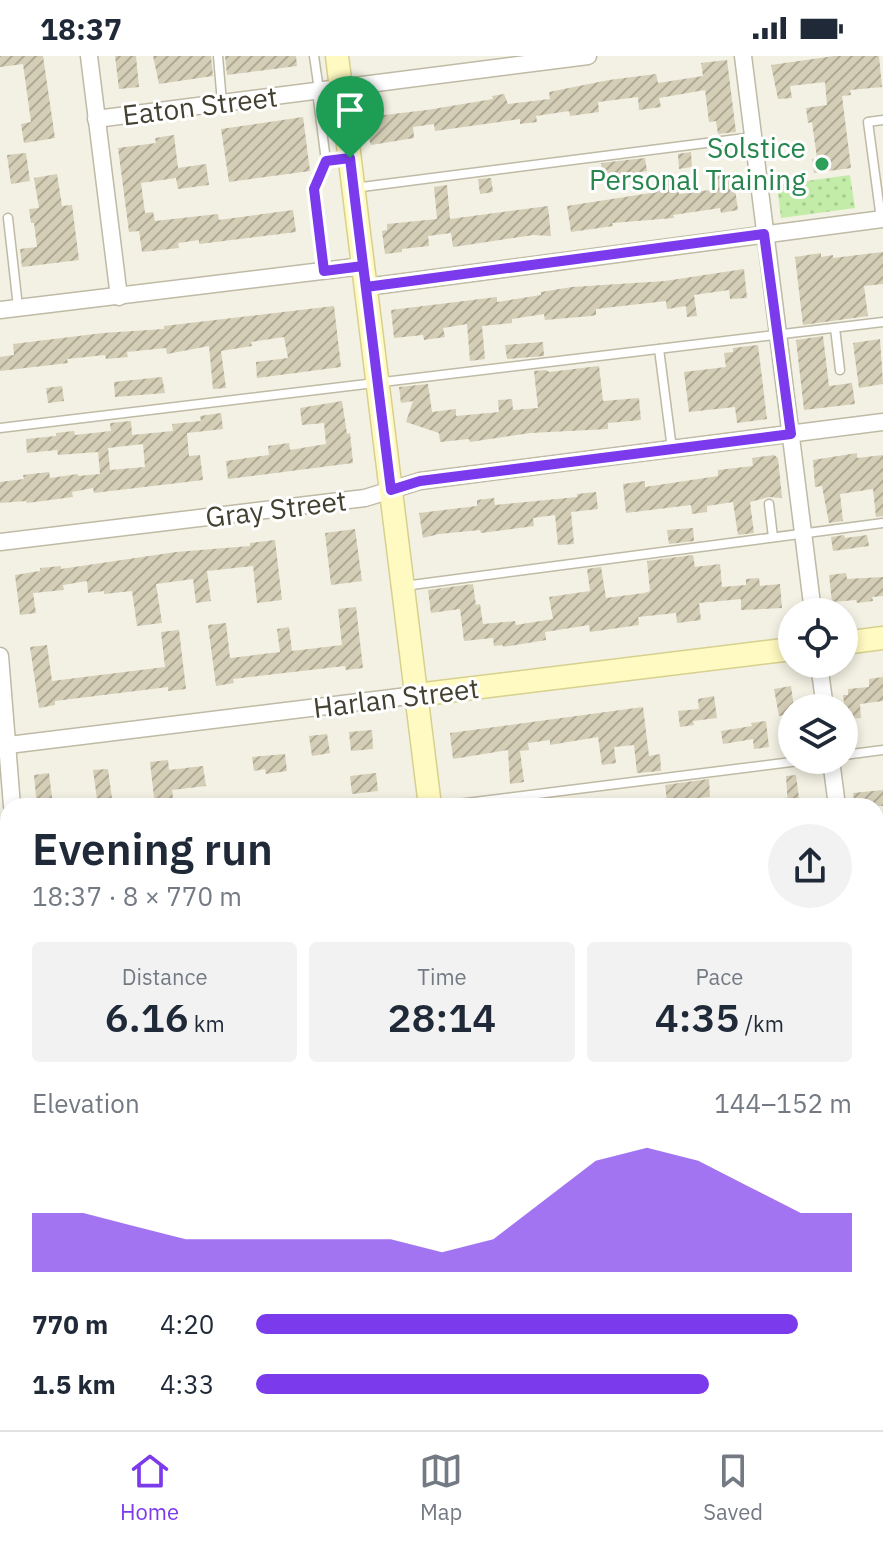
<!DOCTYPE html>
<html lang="en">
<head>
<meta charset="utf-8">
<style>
  :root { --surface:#fff; --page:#f2f2f3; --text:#1f2937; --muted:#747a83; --line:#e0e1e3; --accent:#7c3aed }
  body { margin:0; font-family:"IBM Plex Sans",sans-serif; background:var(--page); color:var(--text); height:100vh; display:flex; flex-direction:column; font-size:30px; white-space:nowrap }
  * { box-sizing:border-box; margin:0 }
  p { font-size:26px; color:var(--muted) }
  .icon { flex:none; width:44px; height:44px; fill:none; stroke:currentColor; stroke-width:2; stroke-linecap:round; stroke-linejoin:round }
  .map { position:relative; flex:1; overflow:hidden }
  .details { position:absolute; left:0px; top:742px; width:884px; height:632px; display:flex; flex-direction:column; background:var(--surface); border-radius:24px 24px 0 0; box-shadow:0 4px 12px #0003 }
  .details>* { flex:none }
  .tools { position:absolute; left:778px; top:542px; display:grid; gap:16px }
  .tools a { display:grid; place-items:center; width:80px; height:80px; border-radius:50%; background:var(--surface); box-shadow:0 4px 12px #0003; font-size:40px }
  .pin { position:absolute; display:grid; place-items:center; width:68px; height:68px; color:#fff; margin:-82px -34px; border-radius:50% 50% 50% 0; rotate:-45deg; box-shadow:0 0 8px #0007 }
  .pin .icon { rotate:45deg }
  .round { display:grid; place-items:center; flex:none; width:84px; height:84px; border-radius:42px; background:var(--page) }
  .headline { display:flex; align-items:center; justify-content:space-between; height:136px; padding:0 32px }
  h1 { font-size:44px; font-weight:600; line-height:60px }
  .figures { display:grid; grid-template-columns:repeat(3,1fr); gap:12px; height:136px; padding:8px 32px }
  .figures div { display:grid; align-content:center; border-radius:8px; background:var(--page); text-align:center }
  .figures b { font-size:40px; font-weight:600 }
  .figures small { font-size:22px; font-weight:400 }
  .figures p { font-size:22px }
  .chart { height:224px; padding:16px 32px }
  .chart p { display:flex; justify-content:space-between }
  .chart svg { width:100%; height:144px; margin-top:8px; fill:var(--accent); opacity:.7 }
  ul { padding:0 32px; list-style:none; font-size:26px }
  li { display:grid; grid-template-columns:128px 96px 1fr; align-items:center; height:60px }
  li i { height:20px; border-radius:10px; background:var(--accent) }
  .status { display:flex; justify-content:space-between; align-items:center; height:56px; padding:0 40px; background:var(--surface); direction:ltr }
  .status svg { height:22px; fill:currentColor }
  .menu { display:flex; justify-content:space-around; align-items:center; height:112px; border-top:2px solid var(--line); background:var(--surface); font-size:22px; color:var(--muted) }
  .menu a { display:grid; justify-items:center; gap:4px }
  .menu .on { color:var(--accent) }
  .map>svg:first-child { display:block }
  .green { fill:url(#green-dots) }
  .building { fill:url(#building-hatch); fill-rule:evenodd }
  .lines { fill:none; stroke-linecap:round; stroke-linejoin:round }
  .lane-casing { stroke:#bfbaa5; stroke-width:11 }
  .street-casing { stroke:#bfbaa5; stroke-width:19 }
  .secondary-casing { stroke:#d7d08e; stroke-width:25 }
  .lane { stroke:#fff; stroke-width:8 }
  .street { stroke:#fff; stroke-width:16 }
  .secondary { stroke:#fffac1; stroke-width:22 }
  .route-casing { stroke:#fff; stroke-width:16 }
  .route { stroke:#7c3aed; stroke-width:10 }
  .leisure-dot { fill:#2e9e5b; stroke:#fff; stroke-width:3 }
  .labels { text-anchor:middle; stroke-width:6; stroke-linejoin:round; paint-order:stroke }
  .street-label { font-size:28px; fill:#454132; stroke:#fff }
  .leisure-label { font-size:28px; fill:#27864d; stroke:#fff; text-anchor:end }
</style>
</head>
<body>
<div class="status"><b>18:37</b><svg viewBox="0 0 49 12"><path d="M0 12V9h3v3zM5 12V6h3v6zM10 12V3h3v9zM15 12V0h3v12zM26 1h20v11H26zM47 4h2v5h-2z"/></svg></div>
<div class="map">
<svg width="883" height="1374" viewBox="0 0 883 1374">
  <defs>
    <pattern id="green-dots" width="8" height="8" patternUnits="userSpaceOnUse" patternTransform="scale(2)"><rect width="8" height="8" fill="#c2eca7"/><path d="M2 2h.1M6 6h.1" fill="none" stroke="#a8cc90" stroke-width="1.8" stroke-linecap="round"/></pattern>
    <pattern id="building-hatch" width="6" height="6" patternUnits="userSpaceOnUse" patternTransform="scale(2)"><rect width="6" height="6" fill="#d5ceb7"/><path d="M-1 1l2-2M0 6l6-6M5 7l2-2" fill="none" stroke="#afa995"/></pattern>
  </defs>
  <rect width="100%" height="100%" fill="#f3f1e3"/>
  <path class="green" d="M850,119L855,152L781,162L777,129Z"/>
  <g class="building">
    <path d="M0,0H43L55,82L24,87L21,68L31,66L23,8L0,11Z"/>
    <path d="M115,0H136L139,31L119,33Z"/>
    <path d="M153,0H211L213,20L159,28Z"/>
    <path d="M225,0H296L297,10L227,19Z"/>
    <path d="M834,0H879L882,31L850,34L851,39L842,40L851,112L814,117L812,103L817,102L812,66L808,67L806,52L827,49L825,26L790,30L792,42L778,43L771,9Z"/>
    <path d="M727,4L736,76L718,78L716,65L709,66L705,34L659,42L661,51L639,54L638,41L598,46L599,56L570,60L569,55L536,60L537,66L520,68V63L435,75L434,68L413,71L414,82L371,89L369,83L366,61L370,60L369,56L382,54L384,59L427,54L493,43L492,40L504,38L508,48L550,43L549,36L609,24L656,18L658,27L703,20L701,7Z"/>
    <path d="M303,61L310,115L229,126L221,73Z"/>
    <path d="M174,79L178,112L206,108L209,129L178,133L176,122L141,127L145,157L153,156L155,165L218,158L219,164L293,154L296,176L199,188V184L178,187L179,192L142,196L139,175L129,176L118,92L156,87L155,82Z"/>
    <path d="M691,96L692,111L679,113L678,98Z"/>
    <path d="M26,97L30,125L11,128L7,99Z"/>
    <path d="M645,102L647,115L603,122L601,107Z"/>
    <path d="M57,118L62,150L72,149L79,204L22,211L20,193L37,191L34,167H31L29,153L39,152L34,122Z"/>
    <path d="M727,118L729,127L734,126L738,154L721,157L720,152L673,159L674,162L612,167L613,170L571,176L567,150L657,136L656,123L677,121L679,138L718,133L716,120Z"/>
    <path d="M491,122L493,136L480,138L478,123Z"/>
    <path d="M447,129L450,163L548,150L551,180L534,179L453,191L451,177L428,180L429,190L402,193V196L385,198L382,175L387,174V168L437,163L434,131Z"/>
    <path d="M883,196V228L864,230L868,260L803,269L795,201L821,197V201L833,199V202Z"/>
    <path d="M744,213L747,242L730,243L729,234L694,239L697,260L687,261L686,250L667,253L666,245L596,253V259L591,260L545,264L544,258L512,263V267L482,270L485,303L470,305L467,268L443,272L445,281L424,284L423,279L394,282L391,254L497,241V246L541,239V236L572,231L665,225Z"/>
    <path d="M334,250L341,311L257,322L256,306L288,302L284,281L251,286L252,290L221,295L226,332L213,333L209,290L167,298L166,292L127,296L128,301L106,303L105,299L67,303L68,307L0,315V301L14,299L13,288L103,277L164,273V270Z"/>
    <path d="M823,280L829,330L852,327L855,348L804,354L796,284Z"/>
    <path d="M880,283L883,328L859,332L853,287Z"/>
    <path d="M543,286L544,300L507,303L505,289Z"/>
    <path d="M758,289L767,363L737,367L735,351L689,356L684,316L726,311L724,297L733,296V292Z"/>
    <path d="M599,310L603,345L639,342L641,364L608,367V373L530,377L470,386L469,383L440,386L439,377L406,366L413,345L401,347L399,331L428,328L432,356L456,353V360L499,356L498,344L512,343L513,354L538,352L534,315L546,314L549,316Z"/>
    <path d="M162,321L165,337L115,341L114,326Z"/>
    <path d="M62,330L64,345L48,347L46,332Z"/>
    <path d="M342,345L347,378L350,377L353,407L228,423L226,405L269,399L268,390L289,387L290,394L326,388L324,367L302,369L300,352Z"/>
    <path d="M221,357L223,373L187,377L189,400L200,399L203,424L94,437L93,432L72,436L73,441L27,447L26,445L0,447V426L24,423L23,419L49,416L50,422L78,418V420L100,418L98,396L58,399L57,394L27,397L26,383L56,380V377L74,375L75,379L111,375L110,367L131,365L132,379L173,375L172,368L201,365L200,360ZM143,388L145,411L110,414L108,392Z"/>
    <path d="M857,397V402L883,399V460L876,461L873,433L840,438L843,465L829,467L822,430L815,431L813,404Z"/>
    <path d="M774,399L778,402L782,442L769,441L750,446L754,477L738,479L733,446L707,450V456L692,458L691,449L626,457L623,428L645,425V431L718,420V414L753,410L752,402Z"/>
    <path d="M596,436L598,453L571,456L574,488L558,489L555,459L533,462L534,470L481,477L480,474L439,478L423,482L419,457L477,450V444L494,442L495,449L577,441V438Z"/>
    <path d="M693,472L694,485L669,488L667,474Z"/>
    <path d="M355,473L362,525L331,529L325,477Z"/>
    <path d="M844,479L845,482L867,479L869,490L833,495L831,481Z"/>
    <path d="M275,484L282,544L257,547L253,510L207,515L211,545L196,547L193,523L156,528L162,567L137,570L132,535L104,538V535L88,537L87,525L63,529L64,534L33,537L36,557L20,559L15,519L40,515V512L61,510V513L176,496L250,490V487Z"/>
    <path d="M693,499L695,511L720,508L722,531L746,529V523L759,522L760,530L780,528L782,552L741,554V543L699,547L701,564L677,567L676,557L638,561L639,569L590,576L589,569L545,576L546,584L503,591V589L494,590L493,582L464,585L460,553L431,557L428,534L473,528L476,549L480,548L483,568L515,565L516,569L553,563L549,541L590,535L587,513L601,511L606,542L644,537L650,535L647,505Z"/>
    <path d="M846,517L847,523L883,521V540L872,541L873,545L857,547L856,544L832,546L829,519Z"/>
    <path d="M356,551L363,612L346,614L345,610L233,623L234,627L216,630L208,569L226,567L230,602L280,596L277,573L289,571L292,595L342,589L338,553Z"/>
    <path d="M179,574L186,633L168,635V631L55,645V649L39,652L30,591L47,589L52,625L165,611L161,576Z"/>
    <path d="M883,621V645L860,648L861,662L846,663L843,639H848V633L869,631V623Z"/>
    <path d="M791,630L794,652L792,657L779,660L774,633Z"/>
    <path d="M714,640L717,662L693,665L694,669L680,671L678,655L699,653L698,643Z"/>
    <path d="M643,651L649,700L660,698L661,715L637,717L634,689L614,691L616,707L602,709L598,681L550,689V684L528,687L529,694L520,695L524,726L510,728L508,694L453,703L450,677Z"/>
    <path d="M766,665L769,691L754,693L753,683L723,688L721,675L752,670L751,667Z"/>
    <path d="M372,674L373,693L351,695L349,676Z"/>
    <path d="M327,678L330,697L312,700L309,680Z"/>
    <path d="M285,698L287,715L266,718L265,713L254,715L252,701Z"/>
    <path d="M168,704L169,714L203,710L206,730L172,734L174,750H155L150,706Z"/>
    <path d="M108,713L113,750H98L93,714Z"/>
    <path d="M49,717L53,750H37L34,719Z"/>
    <path d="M376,717L378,735L352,738L350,720Z"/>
    <path d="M796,719L800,750H788L786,720Z"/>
    <path d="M709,723L710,741L667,745L665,729Z"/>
    <path d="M883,734V750H854L853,737Z"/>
  </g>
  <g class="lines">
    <g class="lane-casing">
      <g id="lane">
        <path d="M218,0L222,47"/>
        <path d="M314,0L319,34"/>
        <path d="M317,35L326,105"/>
        <path d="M354,132L753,81"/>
        <path d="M8,162L18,251"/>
        <path d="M881,163L868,66L883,64"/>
        <path d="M324,215L314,133L326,105L347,102"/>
        <path d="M835,272L840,314"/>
        <path d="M659,293L672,393"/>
        <path d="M0,372L883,266"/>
        <path d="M769,448L773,481"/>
        <path d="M404,530L883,467"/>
        <path d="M844,699L883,694"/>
        <path d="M442,750L807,704"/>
        <path d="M876,895L883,894"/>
        <path d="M0,1055L8,1054"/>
        <path d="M876,1298L883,1297"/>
      </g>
    </g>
    <g class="street-casing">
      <g id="street">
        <path d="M89,0L119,241"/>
        <path d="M743,0L813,556"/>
        <path d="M96,63L588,0"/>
        <path d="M366,231L883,163"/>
        <path d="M0,254L363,210"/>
        <path d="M0,486L365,442L420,425L883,366"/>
        <path d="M0,600L12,750"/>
        <path d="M819,608L825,652"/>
        <path d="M0,690L416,639"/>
        <path d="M831,704L837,750"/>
        <path d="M876,794L883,793"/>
        <path d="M876,996L883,995"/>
        <path d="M876,1063L883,1119"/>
        <path d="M876,1197L883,1196"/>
        <path d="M0,1287L8,1286"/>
      </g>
    </g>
    <g class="secondary-casing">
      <g id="secondary">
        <path d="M337,0L430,750"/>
        <path d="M844,587L883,582"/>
        <path d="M416,639L792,593"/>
        <path d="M507,1366L508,1374"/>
      </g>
    </g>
    <use href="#lane" class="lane"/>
    <use href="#street" class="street"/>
    <use href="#secondary" class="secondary"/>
  </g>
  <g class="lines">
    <g class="route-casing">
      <path id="route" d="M350,102C363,213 377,324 391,434L420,425L791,378L764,178L366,231L363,210L324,215L314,133L326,105L350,102"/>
    </g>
    <use href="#route" class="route"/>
  </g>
  <circle class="leisure-dot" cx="822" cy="108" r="8"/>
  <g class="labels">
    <g class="street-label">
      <text transform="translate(200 50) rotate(-7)" y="10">Eaton Street</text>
      <text transform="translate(276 453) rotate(-7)" y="10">Gray Street</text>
      <text transform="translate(396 642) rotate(-7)" y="10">Harlan Street</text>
    </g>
    <g class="leisure-label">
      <text x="806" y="102">Solstice<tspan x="806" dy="32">Personal Training</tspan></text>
    </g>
  </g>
</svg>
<div class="tools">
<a><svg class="icon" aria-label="locate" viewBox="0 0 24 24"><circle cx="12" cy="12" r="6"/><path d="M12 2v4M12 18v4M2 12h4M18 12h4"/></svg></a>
<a><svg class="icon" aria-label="layers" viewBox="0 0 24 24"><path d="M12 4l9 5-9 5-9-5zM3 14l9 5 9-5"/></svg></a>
</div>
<div class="pin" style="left:350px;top:102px;background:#1e9e55"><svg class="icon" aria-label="arrive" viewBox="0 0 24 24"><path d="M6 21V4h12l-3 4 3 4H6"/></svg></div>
<section class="details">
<div class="headline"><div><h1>Evening run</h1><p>18:37 · 8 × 770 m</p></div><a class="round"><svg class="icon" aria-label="share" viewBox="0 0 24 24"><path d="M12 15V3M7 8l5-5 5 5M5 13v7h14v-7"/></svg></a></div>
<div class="figures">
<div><p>Distance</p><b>6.16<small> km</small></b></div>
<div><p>Time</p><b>28:14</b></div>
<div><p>Pace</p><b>4:35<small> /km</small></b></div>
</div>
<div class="chart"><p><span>Elevation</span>144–152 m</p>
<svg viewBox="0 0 160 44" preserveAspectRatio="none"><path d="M0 44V26L10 26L20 30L30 34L40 34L50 34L60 34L70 34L80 38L90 34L100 22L110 10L120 6L130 10L140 18L150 26L160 26V44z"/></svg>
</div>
<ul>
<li><b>770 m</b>4:20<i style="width:91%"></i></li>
<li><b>1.5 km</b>4:33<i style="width:76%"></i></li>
</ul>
</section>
</div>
<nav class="menu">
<a class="on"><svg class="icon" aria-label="home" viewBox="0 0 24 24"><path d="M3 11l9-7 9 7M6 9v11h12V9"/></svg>Home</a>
<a><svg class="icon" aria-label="map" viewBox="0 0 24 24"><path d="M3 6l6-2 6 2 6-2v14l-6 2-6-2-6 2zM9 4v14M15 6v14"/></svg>Map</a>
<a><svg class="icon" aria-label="saved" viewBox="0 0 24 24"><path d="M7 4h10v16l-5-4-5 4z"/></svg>Saved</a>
</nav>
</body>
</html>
